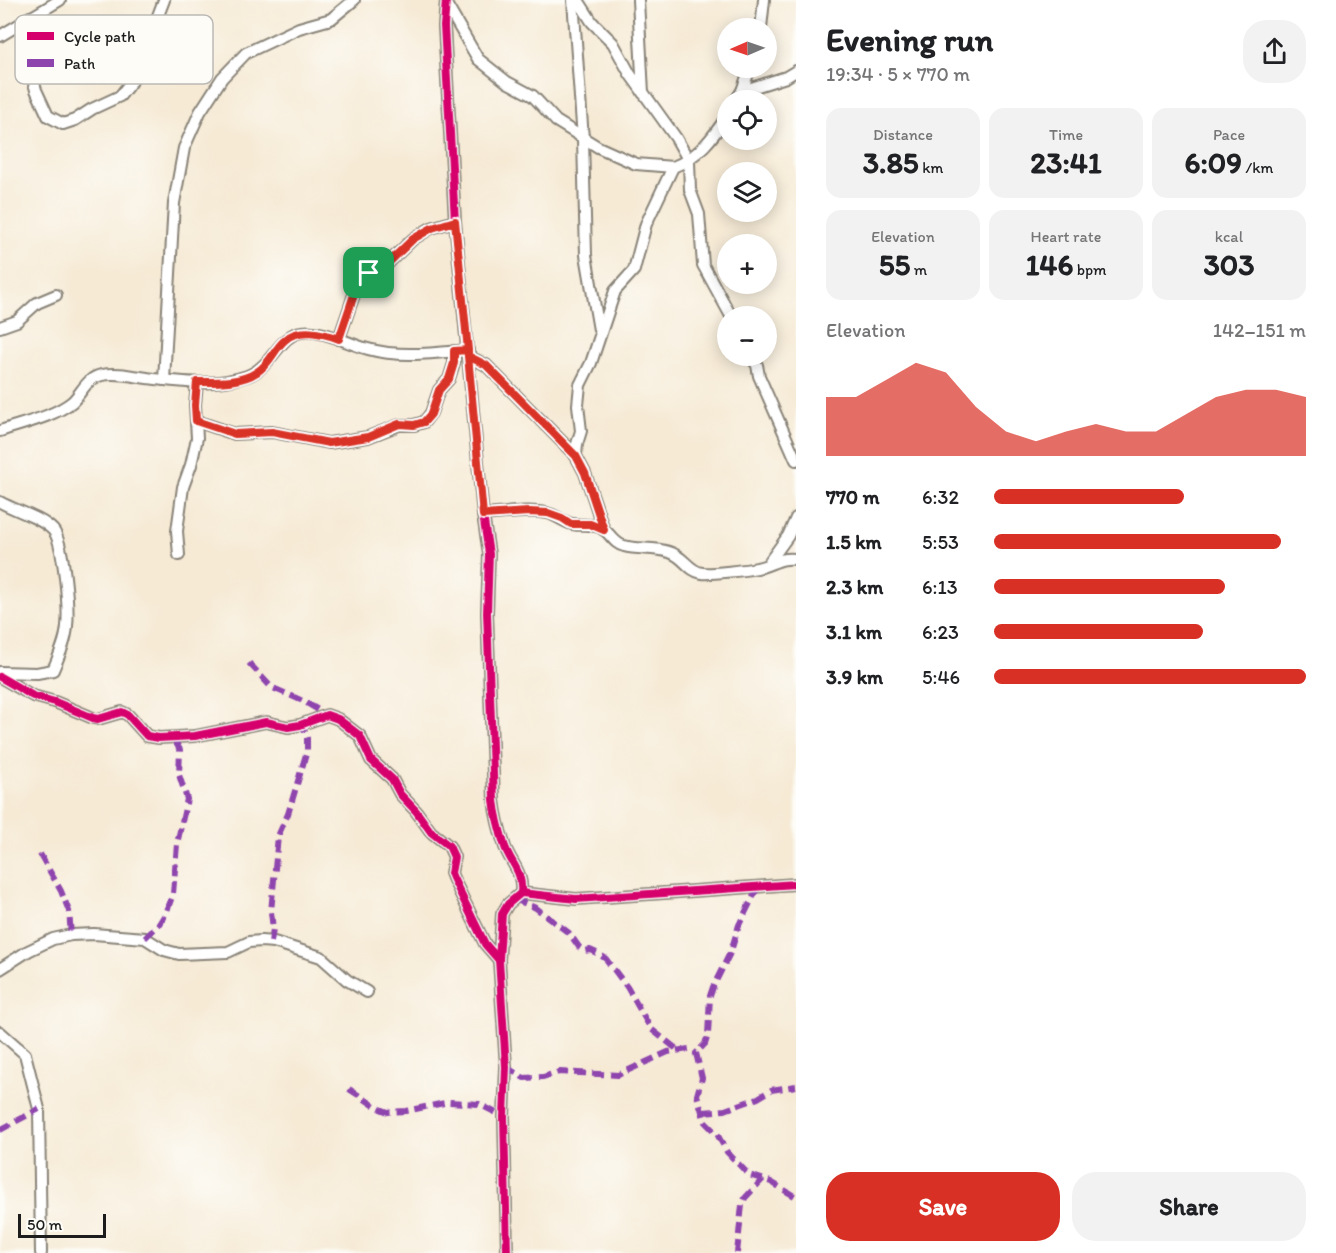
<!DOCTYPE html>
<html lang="en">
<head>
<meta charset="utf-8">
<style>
  :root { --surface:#fff; --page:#f2f2f2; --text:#202124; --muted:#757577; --accent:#d93025 }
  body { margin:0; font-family:Itim,sans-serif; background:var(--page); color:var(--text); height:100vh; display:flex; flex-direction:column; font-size:22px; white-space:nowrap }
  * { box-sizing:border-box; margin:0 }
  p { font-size:20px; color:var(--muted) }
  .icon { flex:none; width:33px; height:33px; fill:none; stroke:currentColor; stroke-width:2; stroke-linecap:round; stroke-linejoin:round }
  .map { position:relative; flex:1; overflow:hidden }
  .sheet { display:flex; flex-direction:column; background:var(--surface); width:540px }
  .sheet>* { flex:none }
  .needle { width:39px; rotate:268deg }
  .controls { position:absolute; left:717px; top:18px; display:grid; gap:12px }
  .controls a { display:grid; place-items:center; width:60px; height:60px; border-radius:50%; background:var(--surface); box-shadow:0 3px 15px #0003; font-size:30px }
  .scale { position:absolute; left:18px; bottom:15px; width:88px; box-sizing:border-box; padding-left:6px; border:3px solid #1c1c1c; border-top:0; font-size:16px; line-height:21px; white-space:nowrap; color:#1c1c1c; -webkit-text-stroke:4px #fdfcf7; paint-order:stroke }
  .pin { position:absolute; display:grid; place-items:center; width:51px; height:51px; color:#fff; margin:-26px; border-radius:12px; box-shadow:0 3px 9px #0006 }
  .round { display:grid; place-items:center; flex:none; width:63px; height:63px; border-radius:24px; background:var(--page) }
  .summary { display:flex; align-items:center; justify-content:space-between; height:102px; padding:0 30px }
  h1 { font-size:33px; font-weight:700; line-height:45px }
  .stats { display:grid; grid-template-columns:repeat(3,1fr); gap:9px; height:102px; padding:6px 30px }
  .stats div { display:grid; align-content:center; border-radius:15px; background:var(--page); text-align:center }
  .stats b { font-size:30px; font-weight:700 }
  .stats small { font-size:16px; font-weight:400 }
  .stats p { font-size:16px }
  .chart { height:168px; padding:12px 30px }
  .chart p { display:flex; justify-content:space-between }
  .chart svg { width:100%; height:108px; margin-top:6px; fill:var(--accent); opacity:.7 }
  .cta { display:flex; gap:12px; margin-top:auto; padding:12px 30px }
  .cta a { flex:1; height:69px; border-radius:24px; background:var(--accent); color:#fff; font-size:24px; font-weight:700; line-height:69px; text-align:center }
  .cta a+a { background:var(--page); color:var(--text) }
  ul { padding:0 30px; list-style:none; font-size:20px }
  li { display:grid; grid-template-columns:96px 72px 1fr; align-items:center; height:45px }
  li i { height:15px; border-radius:8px; background:var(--accent) }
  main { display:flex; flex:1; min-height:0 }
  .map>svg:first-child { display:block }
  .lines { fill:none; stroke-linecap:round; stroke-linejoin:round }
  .minor-casing { stroke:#898378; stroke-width:14 }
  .minor { stroke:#fff; stroke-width:10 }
  .quiet { stroke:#8e44ad; stroke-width:6; stroke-dasharray:12 6; stroke-linecap:butt }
  .cycleway-casing { stroke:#fdfcf7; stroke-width:11 }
  .cycleway { stroke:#d6006c; stroke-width:8 }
  .route-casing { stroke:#fff; stroke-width:12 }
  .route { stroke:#d93025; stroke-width:8 }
  .key { fill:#fdfcf7; stroke:#bab9b5; stroke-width:1.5 }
  .key-label { font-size:16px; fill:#1c1c1c }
</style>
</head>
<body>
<main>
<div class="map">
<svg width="796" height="1253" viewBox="0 0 796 1253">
  <rect width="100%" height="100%" fill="#fdfcf7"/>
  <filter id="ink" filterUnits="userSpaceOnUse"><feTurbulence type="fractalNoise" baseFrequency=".0167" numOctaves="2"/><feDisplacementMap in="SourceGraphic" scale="12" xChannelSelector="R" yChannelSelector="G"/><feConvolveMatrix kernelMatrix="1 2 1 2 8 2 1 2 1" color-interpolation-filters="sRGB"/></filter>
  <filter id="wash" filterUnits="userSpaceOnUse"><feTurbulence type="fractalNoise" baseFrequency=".008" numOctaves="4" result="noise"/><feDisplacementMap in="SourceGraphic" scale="24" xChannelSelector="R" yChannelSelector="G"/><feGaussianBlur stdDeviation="1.35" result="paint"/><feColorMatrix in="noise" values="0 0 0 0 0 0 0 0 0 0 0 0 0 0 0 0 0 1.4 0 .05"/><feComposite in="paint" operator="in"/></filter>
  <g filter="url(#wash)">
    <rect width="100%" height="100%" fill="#f6ead5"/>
  </g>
  <g filter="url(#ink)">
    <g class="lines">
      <g class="minor-casing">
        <g id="minor">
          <path d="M446,0L444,26L455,221L483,515L489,554L487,613L494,800C496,817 500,832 505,847C512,865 523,872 521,893"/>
          <path d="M573,0L583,139L586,255L599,330"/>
          <path d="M578,0L592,22L613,43L630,74L676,138L689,161L690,190L699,214L703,265L731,316"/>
          <path d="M638,0L643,93"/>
          <path d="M446,4L478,59L507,82L533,96L556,121L598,147L636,164L673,167"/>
          <path d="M30,17L35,48L31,73L36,90L48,116L63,124L75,120L92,109L120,96L134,78L164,0"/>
          <path d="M761,28L764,0"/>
          <path d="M0,36L60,0"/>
          <path d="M742,91L786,77L796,71"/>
          <path d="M736,100L742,91L750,68"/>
          <path d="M0,327L17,321L37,303L56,295"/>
          <path d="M339,339L359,280L383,268L413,239L431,228L455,221"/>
          <path d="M468,356L486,365L576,456L585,473L604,530"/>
          <path d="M750,356L757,365L759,376L796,460"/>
          <path d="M164,380L174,203L184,148L200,112L222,78L246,53L299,28L331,19L354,0"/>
          <path d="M196,421L235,434L272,432L329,443L368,437L399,425H414L424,422L431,413L439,390L449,379L454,363V351"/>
          <path d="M0,431C23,423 53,417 72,402C82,393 86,378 102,375C116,372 133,376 147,378C179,382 215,387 247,376C272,368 279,334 302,332C323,329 348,344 368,349C400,358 435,353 468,350"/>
          <path d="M576,456L577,444L581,431L578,405L580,385L591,363L615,291L634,270L646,224L673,167C699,157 713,137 728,115"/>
          <path d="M0,502C16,511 40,517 53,530C64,543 69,608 67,626C66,641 59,656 53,670L37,673L0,672"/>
          <path d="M483,515C504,514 527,509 547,513C556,515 564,522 572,524C583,526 593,523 603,529C611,534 614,544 624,546C638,550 654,547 669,552C684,556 688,571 702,573C710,574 748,570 757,568C773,565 778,557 796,559"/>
          <path d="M179,555L177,531L183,487L191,465L197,438L195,405L197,383"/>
          <path d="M770,561L788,536L796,518"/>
          <path d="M0,677L33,696L55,702L93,718L98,719L122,712L128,715L147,736L159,738L195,736L266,722L288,727L300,725L327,715L338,719L360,736L371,760L392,779L400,794L416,811L431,832L449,846L454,857L451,873L453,878L485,944L499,960"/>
          <path d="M0,969L28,951L53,939L71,935L94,934L145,938L164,950L179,954L228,952L249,942L261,941L274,942L321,957L347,980L367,992"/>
          <path d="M0,1032L25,1054L39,1109L41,1253"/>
          <path d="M507,1253L504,1117L506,1067L499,960L502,914L508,904L521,893L576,899L796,884"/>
        </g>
      </g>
      <use href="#minor" class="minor"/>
      <g class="quiet">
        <path d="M249,663L271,687L303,701L327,715"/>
        <path d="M40,854L61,891L69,911L71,935"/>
        <path d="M758,887L739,925L731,951L713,987L710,996L708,1035L705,1044L696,1053L702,1078L697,1095L705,1122L717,1134L727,1152L749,1175L771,1182L796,1197"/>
        <path d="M514,899L536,908L569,933L579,947L585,951L590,950L599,954L606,959L627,987L651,1029L678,1050"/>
        <path d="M145,938L159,924L167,911L173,894L177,844L187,799L179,775L180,750L175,741L169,736"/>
        <path d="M271,942L273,929L271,912L278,836L288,814L307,751V738L302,724"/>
        <path d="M506,1067L524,1078L543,1077L559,1072L618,1075L668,1052L689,1049L696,1053"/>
        <path d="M349,1089L378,1108L388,1112L406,1111L449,1102L479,1104L504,1117"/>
        <path d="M703,1112L725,1110L758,1098L771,1090L796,1086"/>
        <path d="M0,1130L39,1109"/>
        <path d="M737,1253L742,1205L745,1198L763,1179"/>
      </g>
      <g class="cycleway-casing">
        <g id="cycleway">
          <path d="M446,0L444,26L455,221L483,515L489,554L487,613L494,800C496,817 500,832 505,847C512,865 523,872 521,893"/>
          <path d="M0,677L33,696L55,702L93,718L98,719L122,712L128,715L147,736L159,738L195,736L266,722L288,727L300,725L327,715L338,719L360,736L371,760L392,779L400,794L416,811L431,832L449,846L454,857L451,873L453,878L485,944L499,960"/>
          <path d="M507,1253L504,1117L506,1067L499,960L502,914L508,904L521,893L576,899L796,884"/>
        </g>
      </g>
      <use href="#cycleway" class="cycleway"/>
    </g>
  </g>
  <g class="lines" filter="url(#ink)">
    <g class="route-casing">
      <path id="route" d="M369,273L359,280L339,339C323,333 298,327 285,340C274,349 270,364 257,372C241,383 216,382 197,382L195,405L196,421L235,434L272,432L329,443L368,437L399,424L414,425L424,422L431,414L439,390L449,379L454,363V351L468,350V356L483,515L529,512L548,513L562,518L571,524H590L604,530L585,473L576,456L486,365L468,356V350L455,221L432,228L413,239L383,268L369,273"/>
    </g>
    <use href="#route" class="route"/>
  </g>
  <rect x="15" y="15" width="198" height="69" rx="9" class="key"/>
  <rect x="27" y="32" width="27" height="8" fill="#d6006c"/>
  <rect x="27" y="59" width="27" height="8" fill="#8e44ad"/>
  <g class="key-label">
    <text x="64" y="42">Cycle path</text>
    <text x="64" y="69">Path</text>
  </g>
</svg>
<div class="controls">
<a><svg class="needle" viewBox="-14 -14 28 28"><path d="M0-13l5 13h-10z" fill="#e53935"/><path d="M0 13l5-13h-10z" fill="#757577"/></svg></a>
<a><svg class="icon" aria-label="locate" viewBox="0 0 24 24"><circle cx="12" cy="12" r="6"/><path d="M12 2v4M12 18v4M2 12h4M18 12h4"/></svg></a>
<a><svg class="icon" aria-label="layers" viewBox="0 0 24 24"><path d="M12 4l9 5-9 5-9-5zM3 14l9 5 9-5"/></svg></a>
<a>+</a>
<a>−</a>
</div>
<div class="scale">50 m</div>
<div class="pin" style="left:369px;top:273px;background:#1e9e55"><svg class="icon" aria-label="arrive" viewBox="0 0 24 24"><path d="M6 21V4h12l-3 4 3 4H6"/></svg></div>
</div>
<section class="sheet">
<div class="summary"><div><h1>Evening run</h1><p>19:34 · 5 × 770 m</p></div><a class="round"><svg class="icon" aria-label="share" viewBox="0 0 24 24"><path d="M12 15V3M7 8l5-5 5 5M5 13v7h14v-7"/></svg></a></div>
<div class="stats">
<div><p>Distance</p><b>3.85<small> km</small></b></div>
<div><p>Time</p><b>23:41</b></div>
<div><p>Pace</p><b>6:09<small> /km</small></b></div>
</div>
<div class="stats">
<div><p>Elevation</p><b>55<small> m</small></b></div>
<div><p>Heart rate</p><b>146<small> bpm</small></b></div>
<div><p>kcal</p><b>303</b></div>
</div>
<div class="chart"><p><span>Elevation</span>142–151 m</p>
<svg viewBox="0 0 160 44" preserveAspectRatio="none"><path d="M0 44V20L10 20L20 13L30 6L40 10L50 24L60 34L70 38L80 34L90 31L100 34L110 34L120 27L130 20L140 17L150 17L160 20V44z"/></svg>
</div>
<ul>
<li><b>770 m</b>6:32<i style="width:61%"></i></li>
<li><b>1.5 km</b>5:53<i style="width:92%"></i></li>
<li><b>2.3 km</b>6:13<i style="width:74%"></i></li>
<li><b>3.1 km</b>6:23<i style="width:67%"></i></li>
<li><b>3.9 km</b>5:46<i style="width:100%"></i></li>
</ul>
<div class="cta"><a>Save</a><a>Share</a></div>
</section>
</main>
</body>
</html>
